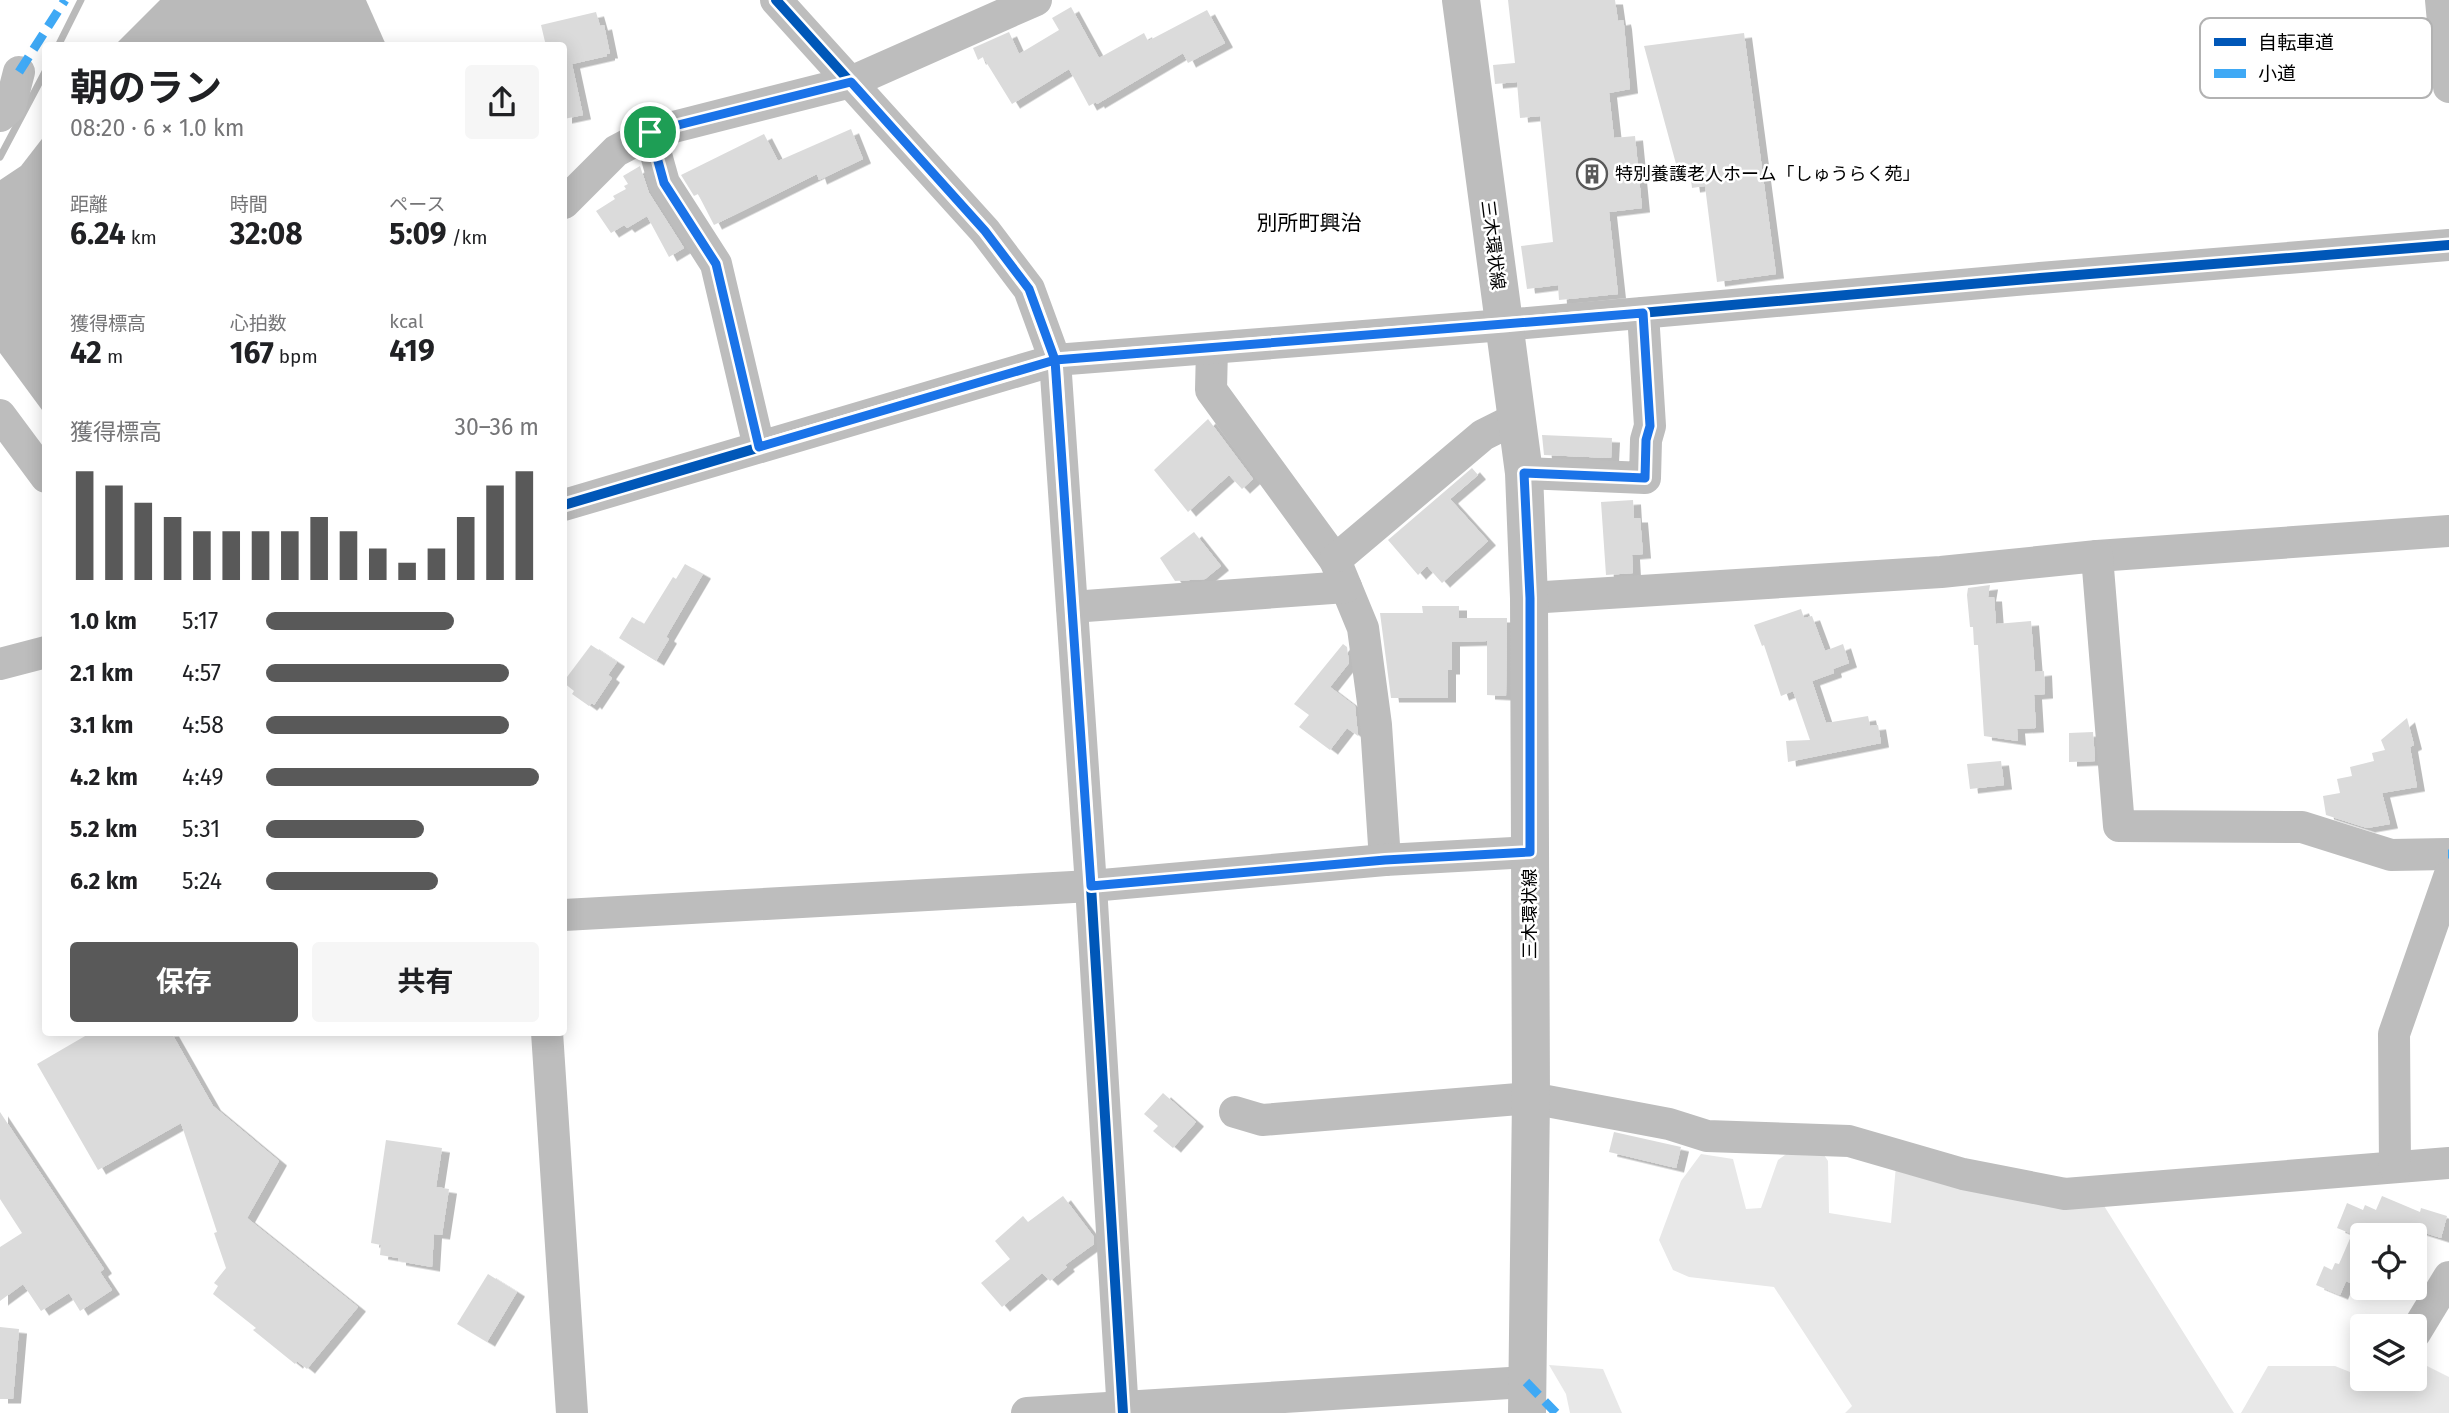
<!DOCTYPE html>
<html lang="ja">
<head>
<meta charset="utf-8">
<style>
  :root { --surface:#fff; --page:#f6f6f6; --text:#202124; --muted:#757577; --accent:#595959 }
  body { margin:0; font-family:"Fira Sans","Noto Sans JP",sans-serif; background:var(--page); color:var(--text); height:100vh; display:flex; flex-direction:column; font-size:26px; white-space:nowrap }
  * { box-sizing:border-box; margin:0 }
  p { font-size:23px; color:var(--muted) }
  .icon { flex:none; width:38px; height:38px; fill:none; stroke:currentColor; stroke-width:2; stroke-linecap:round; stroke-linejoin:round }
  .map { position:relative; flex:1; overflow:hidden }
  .side { position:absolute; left:42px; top:42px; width:525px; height:994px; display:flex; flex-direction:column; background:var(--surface); border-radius:7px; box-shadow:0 4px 18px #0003 }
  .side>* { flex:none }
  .fabs { position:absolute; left:2350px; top:1223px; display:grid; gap:14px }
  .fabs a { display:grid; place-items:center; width:77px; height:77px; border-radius:7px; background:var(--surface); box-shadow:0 4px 18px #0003; font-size:35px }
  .pin { position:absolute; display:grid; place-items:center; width:60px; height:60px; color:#fff; margin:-30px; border:4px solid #fff; border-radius:50%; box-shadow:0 2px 7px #0007 }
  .round { display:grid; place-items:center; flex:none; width:74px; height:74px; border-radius:7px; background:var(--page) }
  .head { display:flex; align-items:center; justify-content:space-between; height:119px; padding:0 28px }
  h1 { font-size:38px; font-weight:700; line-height:52px }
  .figures { display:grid; grid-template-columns:repeat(3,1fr); gap:10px; height:119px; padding:7px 28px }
  .figures div { display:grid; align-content:center }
  .figures b { font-size:30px; font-weight:700 }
  .figures small { font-size:19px; font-weight:400 }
  .figures p { font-size:19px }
  .chart { height:196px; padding:14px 28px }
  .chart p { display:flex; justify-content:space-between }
  .chart svg { width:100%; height:126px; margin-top:7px; stroke:var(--accent); stroke-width:6 }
  .primary-button { display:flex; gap:14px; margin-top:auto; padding:14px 28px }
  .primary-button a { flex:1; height:80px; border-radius:7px; background:var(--accent); color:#fff; font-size:28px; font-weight:700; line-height:80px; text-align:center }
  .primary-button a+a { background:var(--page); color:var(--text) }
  ul { padding:0 28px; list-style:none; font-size:23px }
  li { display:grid; grid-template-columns:112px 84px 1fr; align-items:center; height:52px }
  li i { height:18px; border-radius:9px; background:var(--accent) }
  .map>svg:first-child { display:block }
  .green { fill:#e8e8e8 }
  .water { fill:#bababa }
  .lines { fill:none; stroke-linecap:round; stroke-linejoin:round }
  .stream { stroke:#bababa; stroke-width:7 }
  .building { fill:#dbdbdb; filter:url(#shadow) }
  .minor { stroke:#bdbdbd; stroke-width:32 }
  .major { stroke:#bdbdbd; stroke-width:38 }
  .quiet { stroke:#3fa9f5; stroke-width:9; stroke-dasharray:18 9; stroke-linecap:butt }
  .cycleway-casing { stroke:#fff; stroke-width:15 }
  .cycleway { stroke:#0057b8; stroke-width:10 }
  .route-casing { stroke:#fff; stroke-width:14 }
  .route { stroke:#1a73e8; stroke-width:9 }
  .labels { text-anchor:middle; stroke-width:5; stroke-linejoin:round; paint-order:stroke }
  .poi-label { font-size:18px; fill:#000; stroke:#fff; text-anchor:start }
  .street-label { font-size:18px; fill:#000; stroke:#fff }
  .quarter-label { font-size:21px; fill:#000; stroke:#fff }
  .key { fill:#fff; stroke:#b2b2b2; stroke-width:2 }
  .key-label { font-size:19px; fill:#000 }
</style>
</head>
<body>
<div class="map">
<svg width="2449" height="1413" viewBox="0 0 2449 1413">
  <defs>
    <filter id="shadow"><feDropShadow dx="8" dy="4.5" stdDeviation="0" flood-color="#0004"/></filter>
  </defs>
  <rect width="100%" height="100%" fill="#fff"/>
  <g class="green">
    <path d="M1803,1142L1818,1146L1828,1161L1829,1213L1891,1223L1896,1165L2101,1201L2234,1413H1845L1852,1406L1774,1287L1689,1277L1673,1270L1659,1240L1681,1181L1701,1154L1733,1159L1746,1209L1761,1208L1778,1160Z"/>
    <path d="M2415,1360L2449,1377V1413H2241L2268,1366H2335L2380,1384L2383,1379H2415Z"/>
    <path d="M1549,1365L1603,1369L1622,1413H1570L1566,1394Z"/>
  </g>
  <g class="water">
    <path d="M160,0H366L386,45H115Z"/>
    <path d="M45,135V414L0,353V180L21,166Z"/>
  </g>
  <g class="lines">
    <g class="stream">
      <path d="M58,46L81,0"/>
      <path d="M0,157L46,70"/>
    </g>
  </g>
  <g class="building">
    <path d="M1508,0H1615L1618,21L1623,20L1624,25L1630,89L1609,93L1614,138L1635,136L1642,208L1609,212L1618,294L1559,300L1558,285L1527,289L1521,246L1553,242L1540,116L1520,118L1517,82L1495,84L1493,65L1515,63Z"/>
    <path d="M1071,7L1099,58L1144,33L1148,41L1207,10L1225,43L1188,63L1183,53L1097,104L1096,102L1089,106L1069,69L1012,104L983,57L978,60L973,48L1009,32L1019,54L1059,30L1052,18Z"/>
    <path d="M596,12L600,26L604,25L610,54H607V56L572,64L583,115L564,119V46H546L541,25Z"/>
    <path d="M1744,33L1776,274L1717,282L1705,186L1692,188L1689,164L1679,175L1644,46Z"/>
    <path d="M851,129L863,159L819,180L817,174L714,225L698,194L694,196L681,175L764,134L778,161Z"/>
    <path d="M640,166L649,193L684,248L669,257L647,216L627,228L624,225L611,233L596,211L615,199L613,196L626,189L624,186L628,184L623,176Z"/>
    <path d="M1208,419L1253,479L1242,489L1229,475L1188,512L1154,470Z"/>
    <path d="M1542,435L1612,438L1611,458L1544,455Z"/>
    <path d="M1472,468L1478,475L1450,499L1488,541L1442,583L1427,566L1418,575L1388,540Z"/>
    <path d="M1633,500L1634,518H1640L1643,554L1632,555L1633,573L1606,575L1601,502Z"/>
    <path d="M1194,532L1221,566L1205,579L1175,581L1160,558Z"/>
    <path d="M685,564L703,574L666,637L669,639L656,661L619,638L632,617L644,624L673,577L676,579Z"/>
    <path d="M1990,585L1988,597H1994L1996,624L2031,621L2035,672L2044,671L2045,694L2034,695L2036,728L2017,729L2018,741L1984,736L1978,645H1974L1973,627H1970L1967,595L1968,588Z"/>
    <path d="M1422,606H1459V618H1507L1506,696L1487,695V641L1452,642V670H1448V698H1391L1380,613H1423Z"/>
    <path d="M1801,609L1804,618L1812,616L1825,651L1843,644L1849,663L1833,669L1834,673L1812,681L1826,723L1868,716L1870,726L1878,725L1881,743L1788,762L1786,741L1810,740L1793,691L1781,696L1764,645L1762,646L1754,625Z"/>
    <path d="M1343,644L1347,647L1349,663L1330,687L1355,706L1358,736L1347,728L1330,750L1299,727L1309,715L1294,704Z"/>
    <path d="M591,645L617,662L608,675L612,678L594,705L592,703L589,706L572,694L574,691L564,683V681Z"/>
    <path d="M2407,718L2414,745L2410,747L2417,787L2382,793L2390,824L2367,828L2326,815L2323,796L2340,793L2337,779L2352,776L2350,767L2374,761L2372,753L2385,750L2381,740Z"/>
    <path d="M2093,732L2095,761L2069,762V733Z"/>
    <path d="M2001,761L2004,785L1970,789L1967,764Z"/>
    <path d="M92,1032H171L213,1106L279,1161L247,1218L358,1307L307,1369L297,1361L295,1364L253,1330L256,1328L213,1294L218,1286L214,1283L226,1268L214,1233L217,1232L181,1123L98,1170L37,1064Z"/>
    <path d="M1163,1093L1196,1122L1173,1148L1153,1131L1158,1126L1144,1114Z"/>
    <path d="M0,1112L104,1269L100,1272L112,1290L80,1311L69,1293L41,1311L23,1284L0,1301V1247L22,1233L0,1199Z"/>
    <path d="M1614,1132L1681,1147L1676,1168L1609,1152Z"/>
    <path d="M386,1140L442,1148L436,1187L449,1189L442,1235L434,1234L432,1267L398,1261V1258L380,1255L381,1245L371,1243Z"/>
    <path d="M1063,1196L1094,1237V1244L1065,1265L1067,1267L1050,1281L1042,1273L1002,1307L981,1283L1010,1259L995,1241L1023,1216L1028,1222Z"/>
    <path d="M2382,1196L2420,1212L2421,1208L2447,1216L2441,1238L2406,1227L2402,1236H2362V1288L2346,1281L2340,1295L2316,1285L2324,1266L2332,1270L2335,1263L2339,1264L2352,1234L2337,1228L2347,1203L2363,1210L2365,1205L2376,1210Z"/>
    <path d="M488,1274L517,1292L487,1342L457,1324Z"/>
    <path d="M0,1327L19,1329L13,1399H0Z"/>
  </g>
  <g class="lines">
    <g class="minor">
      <path d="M776,0L985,231L1029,289L1055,360L1091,886L1123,1413"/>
      <path d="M2441,0L2449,87"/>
      <path d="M0,116L10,107L19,72"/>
      <path d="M650,133L664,183L716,264L759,447"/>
      <path d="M564,203L616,151L650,133L851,82L1036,0"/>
      <path d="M1212,348L1211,390L1335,560L1363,628L1376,725L1385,860"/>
      <path d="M0,415L46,477"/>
      <path d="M1524,473L1645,478L1646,440L1650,426L1643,313"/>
      <path d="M564,505L1055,360L1504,325L2040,278L2449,245"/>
      <path d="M2097,556L2449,531"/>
      <path d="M1335,560L1483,435L1517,418"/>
      <path d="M1529,598L1941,572L2097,556L2119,826L2302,827L2391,855L2448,854"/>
      <path d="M1072,607L1346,587"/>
      <path d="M0,664L46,652"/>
      <path d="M564,915L1091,886L1385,860L1530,852"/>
      <path d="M547,1032L572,1413"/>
      <path d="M1235,1112L1262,1120L1531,1098L1669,1124L1707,1136L1849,1141L1963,1174L2065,1194L2449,1163"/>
      <path d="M2395,1167L2394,1034L2449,877"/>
      <path d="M2415,1333L2449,1277"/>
      <path d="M1027,1413L1526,1382"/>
    </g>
    <path class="major" d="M1461,0L1524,473L1529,598L1531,1098L1527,1413"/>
    <g class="quiet">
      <path d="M19,72L65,0"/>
      <path d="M2448,854H2449"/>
      <path d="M1526,1382L1556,1413"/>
    </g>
    <g class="cycleway-casing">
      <g id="cycleway">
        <path d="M776,0L985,231L1029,289L1055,360L1091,886L1123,1413"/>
        <path d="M564,505L1055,360L1504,325L2040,278L2449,245"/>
      </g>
    </g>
    <use href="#cycleway" class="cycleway"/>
  </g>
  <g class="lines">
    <g class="route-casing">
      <path id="route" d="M650,132L851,82L985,231L1029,289L1055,360L1091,886L1385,860L1530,852V598L1524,473L1645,478L1646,440L1650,426L1643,313L1055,360L759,447L716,264L664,183L650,132"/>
    </g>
    <use href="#route" class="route"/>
  </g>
  <defs>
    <g id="building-ring" transform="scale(1.575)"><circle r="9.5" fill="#fff" stroke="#595959" stroke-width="1.5"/><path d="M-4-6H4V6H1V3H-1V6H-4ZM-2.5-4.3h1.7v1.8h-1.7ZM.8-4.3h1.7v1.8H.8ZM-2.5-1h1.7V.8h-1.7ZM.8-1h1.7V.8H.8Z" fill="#595959"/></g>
  </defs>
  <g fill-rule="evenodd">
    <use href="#building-ring" x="1592" y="174"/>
  </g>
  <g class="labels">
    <g class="poi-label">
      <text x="1615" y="180">特別養護老人ホーム「しゅうらく苑」</text>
    </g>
    <g class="street-label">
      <text transform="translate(1493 245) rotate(83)" y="6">三木環状線</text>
      <text transform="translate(1530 914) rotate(-90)" y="6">三木環状線</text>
    </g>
    <g class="quarter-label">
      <text x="1309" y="230">別所町興治</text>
    </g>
  </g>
  <rect x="2200" y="18" width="232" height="80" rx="10" class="key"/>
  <rect x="2214" y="38" width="32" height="8" fill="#0057b8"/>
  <rect x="2214" y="69" width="32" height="9" fill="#3fa9f5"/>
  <g class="key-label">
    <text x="2258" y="49">自転車道</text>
    <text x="2258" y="80">小道</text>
  </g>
</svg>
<div class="fabs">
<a><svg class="icon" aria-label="locate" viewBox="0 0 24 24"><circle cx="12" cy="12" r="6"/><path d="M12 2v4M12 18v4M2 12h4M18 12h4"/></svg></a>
<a><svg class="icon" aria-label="layers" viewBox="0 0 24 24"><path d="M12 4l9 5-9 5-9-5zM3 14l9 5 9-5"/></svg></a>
</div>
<div class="pin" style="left:650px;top:132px;background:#1e9e55"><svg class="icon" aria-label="arrive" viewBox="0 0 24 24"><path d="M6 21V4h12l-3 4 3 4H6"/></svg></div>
<section class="side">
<div class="head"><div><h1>朝のラン</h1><p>08:20 · 6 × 1.0 km</p></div><a class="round"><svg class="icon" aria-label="share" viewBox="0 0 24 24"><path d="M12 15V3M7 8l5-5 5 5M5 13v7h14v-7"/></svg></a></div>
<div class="figures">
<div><p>距離</p><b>6.24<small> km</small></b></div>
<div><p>時間</p><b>32:08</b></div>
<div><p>ペース</p><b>5:09<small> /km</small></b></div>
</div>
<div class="figures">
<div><p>獲得標高</p><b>42<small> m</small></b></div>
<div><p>心拍数</p><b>167<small> bpm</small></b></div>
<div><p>kcal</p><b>419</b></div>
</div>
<div class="chart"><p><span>獲得標高</span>30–36 m</p>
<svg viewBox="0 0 160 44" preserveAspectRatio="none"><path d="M5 44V6M15 44V11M25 44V17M35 44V22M45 44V27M55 44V27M65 44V27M75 44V27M85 44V22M95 44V27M105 44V33M115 44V38M125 44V33M135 44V22M145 44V11M155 44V6"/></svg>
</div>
<ul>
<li><b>1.0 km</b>5:17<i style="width:69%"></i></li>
<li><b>2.1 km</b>4:57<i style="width:89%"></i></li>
<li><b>3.1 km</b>4:58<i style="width:89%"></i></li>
<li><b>4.2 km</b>4:49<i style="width:100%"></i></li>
<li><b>5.2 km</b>5:31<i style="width:58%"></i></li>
<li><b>6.2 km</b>5:24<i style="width:63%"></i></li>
</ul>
<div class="primary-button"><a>保存</a><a>共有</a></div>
</section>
</div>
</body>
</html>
